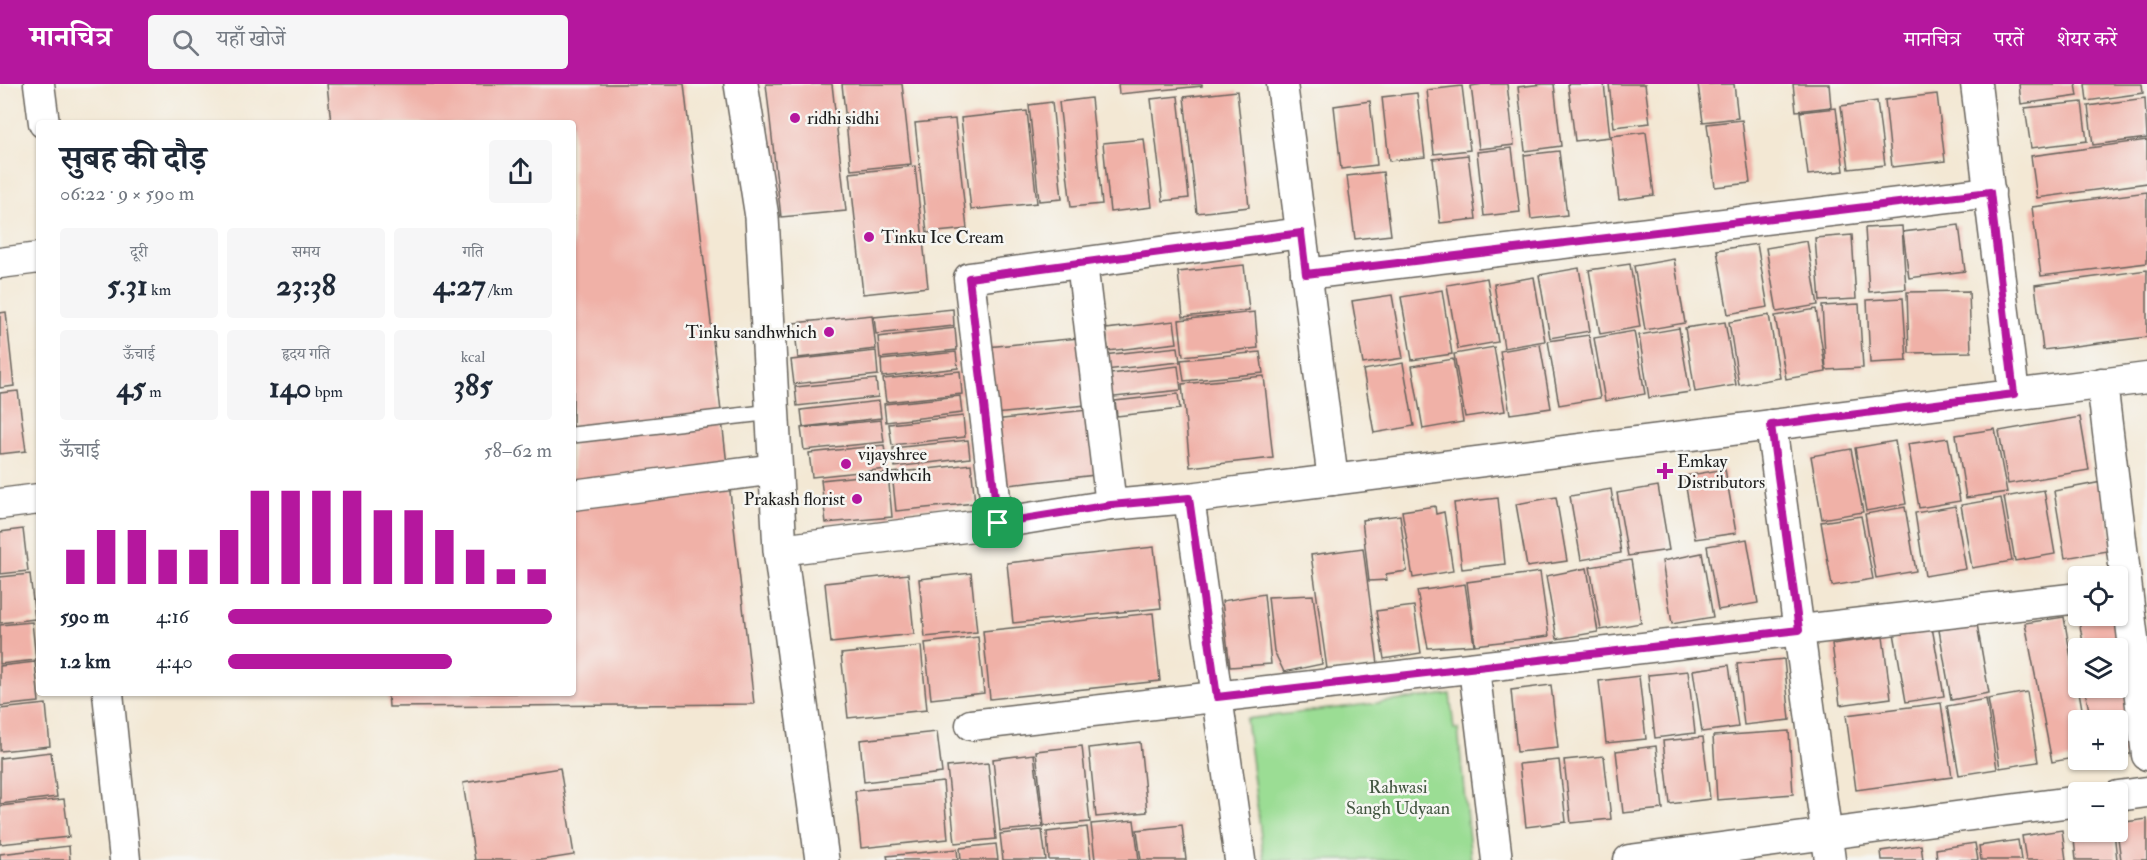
<!DOCTYPE html>
<html lang="hi">
<head>
<meta charset="utf-8">
<style>
  :root { --surface:#fff; --page:#f6f6f7; --text:#1f2937; --muted:#747a83; --accent:#b5179e }
  body { margin:0; font-family:"IM FELL Double Pica","Noto Serif Devanagari",serif; background:var(--page); color:var(--text); height:100vh; display:flex; flex-direction:column; font-size:22px; white-space:nowrap }
  * { box-sizing:border-box; margin:0 }
  p { font-size:20px; color:var(--muted) }
  .icon { flex:none; width:33px; height:33px; fill:none; stroke:currentColor; stroke-width:2; stroke-linecap:round; stroke-linejoin:round }
  .map { position:relative; flex:1; overflow:hidden }
  .panel { position:absolute; left:36px; top:36px; width:540px; height:576px; display:flex; flex-direction:column; background:var(--surface); border-radius:6px; box-shadow:0 2px 4px #0004 }
  .panel>* { flex:none }
  .fabs { position:absolute; left:2068px; top:482px; display:grid; gap:12px }
  .fabs a { display:grid; place-items:center; width:60px; height:60px; border-radius:6px; background:var(--surface); box-shadow:0 2px 4px #0004; font-size:30px }
  .pin { position:absolute; display:grid; place-items:center; width:51px; height:51px; color:#fff; margin:-26px; border-radius:12px; box-shadow:0 3px 9px #0006 }
  .round { display:grid; place-items:center; flex:none; width:63px; height:63px; border-radius:6px; background:var(--page) }
  .headline { display:flex; align-items:center; justify-content:space-between; height:102px; padding:0 24px }
  h1 { font-size:33px; font-weight:700; line-height:45px }
  .metrics { display:grid; grid-template-columns:repeat(3,1fr); gap:9px; height:102px; padding:6px 24px }
  .metrics div { display:grid; align-content:center; border-radius:6px; background:var(--page); text-align:center }
  .metrics b { font-size:30px; font-weight:700 }
  .metrics small { font-size:16px; font-weight:400 }
  .metrics p { font-size:16px }
  .chart { height:168px; padding:12px 24px }
  .chart p { display:flex; justify-content:space-between }
  .chart svg { width:100%; height:108px; margin-top:6px; stroke:var(--accent); stroke-width:6 }
  ul { padding:0 24px; list-style:none; font-size:20px }
  li { display:grid; grid-template-columns:96px 72px 1fr; align-items:center; height:45px }
  li i { height:15px; border-radius:8px; background:var(--accent) }
  header { display:flex; align-items:center; gap:36px; box-sizing:border-box; height:84px; padding:0 30px; background:var(--accent); color:#fff }
  header strong { font-size:28px }
  nav { display:flex; gap:33px; margin-inline-start:auto; font-size:21px }
  .search { width:420px; height:54px; background:var(--page); display:flex; align-items:center; gap:15px; box-sizing:border-box; padding:0 21px; border-radius:6px; color:var(--muted); font-size:22px }
  .map>svg:first-child { display:block }
  .green { fill:#9bdd94; stroke:#5c7c58; stroke-width:1.5 }
  .building { fill:#f0b1a7 }
  .lines { fill:none; stroke-linecap:round; stroke-linejoin:round }
  .lane-casing { stroke:#67635c; stroke-width:18 }
  .street-casing { stroke:#67635c; stroke-width:33 }
  .secondary-casing { stroke:#67635c; stroke-width:36 }
  .lane { stroke:#fff; stroke-width:15 }
  .street { stroke:#fff; stroke-width:30 }
  .secondary { stroke:#fff; stroke-width:33 }
  .route-casing { stroke:#fff; stroke-width:12 }
  .route { stroke:#b5179e; stroke-width:8 }
  .poi-dot { fill:#b5179e; stroke:#f6f6f2; stroke-width:2 }
  .labels { text-anchor:middle; stroke-width:5; stroke-linejoin:round; paint-order:stroke }
  .poi-label { font-size:18px; fill:#1c1c1c; stroke:#f6f6f2; text-anchor:start }
  .park-label { font-size:18px; fill:#425640; stroke:#f6f6f2 }
</style>
</head>
<body>
<header>
<strong>मानचित्र</strong>
<div class="search"><svg class="icon" aria-label="search" viewBox="0 0 24 24"><circle cx="10" cy="10" r="6"/><path d="M15 15l6 6"/></svg>यहाँ खोजें</div>
<nav><a>मानचित्र</a><a>परतें</a><a>शेयर करें</a></nav>
</header>
<div class="map">
<svg width="2147" height="776" viewBox="0 0 2147 776">
  <rect width="100%" height="100%" fill="#f6f6f2"/>
  <filter id="ink" filterUnits="userSpaceOnUse"><feTurbulence type="fractalNoise" baseFrequency=".0167" numOctaves="2"/><feDisplacementMap in="SourceGraphic" scale="12" xChannelSelector="R" yChannelSelector="G"/><feConvolveMatrix kernelMatrix="1 2 1 2 8 2 1 2 1" color-interpolation-filters="sRGB"/></filter>
  <filter id="wash" filterUnits="userSpaceOnUse"><feTurbulence type="fractalNoise" baseFrequency=".008" numOctaves="4" result="noise"/><feDisplacementMap in="SourceGraphic" scale="24" xChannelSelector="R" yChannelSelector="G"/><feGaussianBlur stdDeviation="1.35" result="paint"/><feColorMatrix in="noise" values="0 0 0 0 0 0 0 0 0 0 0 0 0 0 0 0 0 1.4 0 .05"/><feComposite in="paint" operator="in"/></filter>
  <g filter="url(#wash)">
    <rect width="100%" height="100%" fill="#f3e8d4"/>
    <path class="green" d="M1450,610L1454,645H1458L1471,776H1264L1246,635Z"/>
    <g id="blocks">
      <g class="building">
        <path d="M327,0H684L754,620L389,623L388,609H573V39H331Z"/>
        <path d="M766,0H832L846,127L781,133Z"/>
        <path d="M842,0H902L911,80L851,86Z"/>
        <path d="M1118,0H1202V2L1119,10Z"/>
        <path d="M1483,0H1507L1514,61L1479,65L1471,2Z"/>
        <path d="M1543,0H1554L1561,62L1525,67L1518,3Z"/>
        <path d="M1568,0H1604L1610,53L1575,57Z"/>
        <path d="M1609,0H1645L1650,39L1614,43Z"/>
        <path d="M1698,0H1734L1738,34L1703,38Z"/>
        <path d="M1793,0H1829L1831,23L1796,27Z"/>
        <path d="M2019,0H2076L2078,12L2021,20Z"/>
        <path d="M2085,0H2142L2143,9L2087,17Z"/>
        <path d="M1462,2L1470,66L1434,70L1427,6Z"/>
        <path d="M1237,7L1249,123L1197,129L1184,13Z"/>
        <path d="M1417,9L1425,73L1389,77L1382,13Z"/>
        <path d="M1937,10L1945,77L1892,83L1885,16Z"/>
        <path d="M1178,12L1189,114L1163,117L1151,15Z"/>
        <path d="M1091,14L1102,120L1071,123L1059,18Z"/>
        <path d="M2145,14L2147,54L2093,61L2088,22Z"/>
        <path d="M1370,17L1377,81L1341,85L1334,22Z"/>
        <path d="M1877,17L1885,81L1849,85L1841,22Z"/>
        <path d="M1052,18L1062,115L1039,117L1029,21Z"/>
        <path d="M2082,18L2087,57L2031,64L2025,24Z"/>
        <path d="M1836,24L1844,87L1808,91L1800,28Z"/>
        <path d="M1027,27L1037,119L971,126L961,34Z"/>
        <path d="M955,35L967,145L927,149L915,39Z"/>
        <path d="M1742,36L1750,99L1715,103L1707,40Z"/>
        <path d="M1646,48L1654,111L1619,116L1611,52Z"/>
        <path d="M1144,55L1152,123L1110,128L1103,59Z"/>
        <path d="M2147,56V99L2037,114L2031,72Z"/>
        <path d="M1512,64L1520,128L1484,132L1477,68Z"/>
        <path d="M1559,67L1567,131L1531,135L1524,71Z"/>
        <path d="M1468,71L1476,135L1440,139L1433,75Z"/>
        <path d="M915,82L928,203L863,210L850,89Z"/>
        <path d="M1383,88L1391,151L1355,155L1347,92Z"/>
        <path d="M2147,108V179L2041,192L2032,123Z"/>
        <path d="M1959,141L1965,187L1909,194L1903,148Z"/>
        <path d="M1902,142L1906,205L1869,208L1865,144Z"/>
        <path d="M1852,151L1856,215L1820,217L1815,154Z"/>
        <path d="M1807,157L1818,221L1777,228L1766,164Z"/>
        <path d="M1757,160L1768,223L1728,230L1717,166Z"/>
        <path d="M1674,175L1685,239L1645,246L1634,182Z"/>
        <path d="M1630,180L1640,243L1600,250L1589,186Z"/>
        <path d="M1244,181L1249,226L1183,233L1178,188Z"/>
        <path d="M1579,184L1590,247L1550,254L1539,191Z"/>
        <path d="M2147,186V253L2043,266L2035,201Z"/>
        <path d="M1534,193L1545,257L1504,264L1494,200Z"/>
        <path d="M1487,194L1498,258L1458,265L1447,201Z"/>
        <path d="M1442,206L1452,270L1412,276L1401,213Z"/>
        <path d="M1969,207L1971,268L1909,269L1907,208Z"/>
        <path d="M1392,211L1403,274L1363,280L1352,217Z"/>
        <path d="M1903,214L1907,277L1870,279L1867,216Z"/>
        <path d="M1859,220L1863,284L1826,286L1822,222Z"/>
        <path d="M953,225L954,242L876,250L874,233Z"/>
        <path d="M1816,225L1826,288L1786,295L1775,232Z"/>
        <path d="M6,228L14,302L0,304V229Z"/>
        <path d="M1255,228L1258,264L1183,272L1179,236Z"/>
        <path d="M872,231L876,265L798,274L794,239Z"/>
        <path d="M1769,231L1780,294L1739,301L1729,238Z"/>
        <path d="M1174,237L1177,259L1108,267L1106,245Z"/>
        <path d="M1725,238L1736,301L1695,308L1685,244Z"/>
        <path d="M955,244L957,266L880,274L878,253Z"/>
        <path d="M1679,244L1690,308L1649,314L1639,251Z"/>
        <path d="M1634,247L1645,310L1605,317L1594,254Z"/>
        <path d="M1589,251L1600,314L1559,321L1548,257Z"/>
        <path d="M1079,254L1086,321L995,330L987,263Z"/>
        <path d="M1540,260L1551,324L1510,330L1500,267Z"/>
        <path d="M1178,263L1180,278L1105,286L1103,271Z"/>
        <path d="M1494,263L1505,327L1465,333L1454,270Z"/>
        <path d="M876,267L878,291L794,300L791,276Z"/>
        <path d="M956,268L958,284L882,293L881,276Z"/>
        <path d="M1260,268L1263,289L1184,297L1181,276Z"/>
        <path d="M1453,275L1463,338L1423,345L1412,282Z"/>
        <path d="M1403,279L1414,342L1374,349L1363,286Z"/>
        <path d="M1178,282L1181,306L1105,314L1102,291Z"/>
        <path d="M960,287L962,310L886,318L883,295Z"/>
        <path d="M1264,292L1273,374L1190,383L1182,300Z"/>
        <path d="M876,295L878,313L797,322L795,303Z"/>
        <path d="M18,307L26,367L0,370V309Z"/>
        <path d="M1178,310L1180,325L1117,332L1115,317Z"/>
        <path d="M960,312L962,329L886,338L884,320Z"/>
        <path d="M879,317L881,334L803,343L801,326Z"/>
        <path d="M1088,326L1095,391L1000,402L993,336Z"/>
        <path d="M963,332L965,353L892,361L889,340Z"/>
        <path d="M2080,333L2089,386L2008,400L1999,347Z"/>
        <path d="M881,336L884,358L804,366L801,344Z"/>
        <path d="M1995,345L2007,408L1966,414L1956,351Z"/>
        <path d="M1948,354L1960,417L1919,424L1908,360Z"/>
        <path d="M968,356L970,374L895,383L893,364Z"/>
        <path d="M1895,357L1906,420L1866,427L1855,364Z"/>
        <path d="M884,361L887,385L812,393L809,369Z"/>
        <path d="M1851,365L1863,428L1822,435L1811,372Z"/>
        <path d="M971,380L975,419L896,427L892,389Z"/>
        <path d="M1725,385L1736,449L1695,455L1684,392Z"/>
        <path d="M888,389L892,433L826,439L821,396Z"/>
        <path d="M2102,398L2113,466L2065,474L2054,407Z"/>
        <path d="M1658,402L1669,466L1628,472L1617,409Z"/>
        <path d="M1611,405L1621,469L1581,476L1570,412Z"/>
        <path d="M2044,406L2055,470L2015,477L2004,413Z"/>
        <path d="M1556,413L1567,477L1527,483L1516,420Z"/>
        <path d="M1498,414L1505,480L1462,485L1454,419Z"/>
        <path d="M2001,414L2012,477L1972,484L1961,421Z"/>
        <path d="M1435,422L1436,430L1444,428L1453,487L1413,494L1402,427Z"/>
        <path d="M1955,422L1966,485L1925,492L1915,429Z"/>
        <path d="M1905,423L1916,487L1876,494L1865,430Z"/>
        <path d="M1400,431L1407,487L1386,490L1387,496L1369,497L1362,436Z"/>
        <path d="M1861,432L1873,495L1832,502L1821,438Z"/>
        <path d="M23,445L28,487L0,490V448Z"/>
        <path d="M1747,455L1758,519L1718,526L1707,462Z"/>
        <path d="M1154,463L1161,524L1013,539L1007,479Z"/>
        <path d="M1363,464L1378,580L1327,585L1311,471Z"/>
        <path d="M1702,469L1713,533L1672,540L1662,477Z"/>
        <path d="M1631,476L1641,539L1601,546L1590,483Z"/>
        <path d="M1587,484L1598,548L1557,555L1546,492Z"/>
        <path d="M1540,488L1549,552L1475,561L1467,498Z"/>
        <path d="M971,489L977,548L925,553L919,495Z"/>
        <path d="M30,490L35,535L0,539V493Z"/>
        <path d="M908,490L914,550L831,559L825,499Z"/>
        <path d="M1465,500L1474,561L1428,564L1417,507Z"/>
        <path d="M1264,510L1271,580L1230,583L1222,517Z"/>
        <path d="M1313,511L1322,580L1284,588L1274,567L1268,513Z"/>
        <path d="M1414,522L1421,569L1384,575L1376,527Z"/>
        <path d="M1153,529L1160,597L990,615L983,547Z"/>
        <path d="M2078,531H2118L2128,591L2118,593V564H2084Z"/>
        <path d="M2064,533L2076,603L2078,602L2084,636H2079V673L2052,678L2025,539Z"/>
        <path d="M32,538L36,576L0,580V541Z"/>
        <path d="M1977,540L1989,609L1951,616L1939,546Z"/>
        <path d="M1932,543L1944,612L1906,618L1894,549Z"/>
        <path d="M978,553L984,609L931,615L925,559Z"/>
        <path d="M1883,553L1891,614L1840,621L1832,560Z"/>
        <path d="M921,562L927,626L848,634L841,570Z"/>
        <path d="M1784,575L1790,636L1744,641L1737,580Z"/>
        <path d="M35,578L39,618L0,622V582Z"/>
        <path d="M1729,581L1738,643L1702,648L1693,586Z"/>
        <path d="M1688,587L1695,649L1655,654L1648,591Z"/>
        <path d="M1639,592L1646,655L1606,659L1599,597Z"/>
        <path d="M2124,600L2136,669L2118,672V636H2091L2085,607L2118,603V601Z"/>
        <path d="M1551,601L1558,664L1517,668L1511,606Z"/>
        <path d="M2027,608L2038,678L2000,684L1988,615Z"/>
        <path d="M1986,615L1997,685L1959,691L1947,622Z"/>
        <path d="M1941,619L1952,693L1856,706L1846,631Z"/>
        <path d="M46,620L50,662L0,667V625Z"/>
        <path d="M1789,647L1793,710L1717,716L1713,652Z"/>
        <path d="M937,648L942,689L864,698L860,656Z"/>
        <path d="M1703,653L1710,715L1670,720L1663,657Z"/>
        <path d="M1140,658L1147,728L1096,733L1089,664Z"/>
        <path d="M1082,662L1090,738L1044,742L1036,667Z"/>
        <path d="M1656,662L1663,725L1623,729L1616,667Z"/>
        <path d="M51,668L57,713L0,720V674Z"/>
        <path d="M1034,670L1043,743L1000,747L993,675Z"/>
        <path d="M1604,672L1611,735L1571,739L1564,676Z"/>
        <path d="M1559,676L1566,738L1526,743L1519,680Z"/>
        <path d="M988,679L996,755L955,759L947,683Z"/>
        <path d="M560,684L574,771L542,776H475L463,699Z"/>
        <path d="M943,698L948,755L861,764L855,707Z"/>
        <path d="M64,715L69,753L0,760V722Z"/>
        <path d="M2147,735V776H2121L2117,747L2118,739Z"/>
        <path d="M1134,736L1139,776H1095L1091,740Z"/>
        <path d="M1182,741L1186,776H1141L1137,746Z"/>
        <path d="M1087,743L1091,776H1049L1047,748Z"/>
        <path d="M2073,744H2079V747H2114L2117,776H2076Z"/>
        <path d="M1042,746L1046,776H1003L1000,750Z"/>
        <path d="M2062,746L2066,776H2026L2022,752Z"/>
        <path d="M2018,756L2021,776H1981L1979,762Z"/>
        <path d="M1975,759L1978,776H1937L1936,765Z"/>
        <path d="M996,760L998,776H961L960,764Z"/>
        <path d="M1921,761L1923,776H1882L1881,767Z"/>
        <path d="M69,762L70,776H0V770Z"/>
        <path d="M957,765L958,776H888L887,772Z"/>
      </g>
    </g>
  </g>
  <g filter="url(#ink)">
    <use href="#blocks" fill-opacity="0" stroke="#67635c" stroke-width="1.5"/>
    <g class="lines">
      <g class="lane-casing">
        <path id="lane" d="M573,351L772,328"/>
      </g>
      <g class="street-casing">
        <g id="street">
          <path d="M39,0L44,39"/>
          <path d="M1282,0L1333,396"/>
          <path d="M1976,0L2014,310"/>
          <path d="M0,179L39,174"/>
          <path d="M1082,179L1111,421"/>
          <path d="M1306,190L1990,108"/>
          <path d="M2102,299L2147,671"/>
          <path d="M1771,341L1830,776"/>
          <path d="M573,411L776,385"/>
          <path d="M1189,414L1240,776"/>
          <path d="M0,420L39,415"/>
          <path d="M998,439L969,194L1301,149"/>
          <path d="M780,466L998,439L1111,421L1189,414L2147,294"/>
          <path d="M1474,584L1497,776"/>
          <path d="M108,609L125,776"/>
          <path d="M971,641L2079,514"/>
          <path d="M2118,712L2147,708"/>
          <path d="M1629,776L2079,717"/>
        </g>
      </g>
      <g class="secondary-casing">
        <path id="secondary" d="M741,0L762,133L780,466L822,776"/>
      </g>
      <use href="#lane" class="lane"/>
      <use href="#street" class="street"/>
      <use href="#secondary" class="secondary"/>
    </g>
  </g>
  <g class="lines" filter="url(#ink)">
    <g class="route-casing">
      <path id="route" d="M1990,108L2014,310L1771,341L1799,546L1217,613L1189,414L1111,421L998,439L969,194L1301,149L1306,190Z"/>
    </g>
    <use href="#route" class="route"/>
  </g>
  <g class="poi-dot">
    <circle cx="795" cy="34" r="6"/>
    <circle cx="869" cy="153" r="6"/>
    <circle cx="829" cy="248" r="6"/>
    <circle cx="846" cy="380" r="6"/>
    <path d="M1662 378h6v6h6v6h-6v6h-6v-6h-6v-6h6z"/>
    <circle cx="857" cy="415" r="6"/>
  </g>
  <g class="labels">
    <g class="poi-label">
      <text x="807" y="40">ridhi sidhi</text>
      <text x="881" y="159">Tinku Ice Cream</text>
      <text x="817" y="254" text-anchor="end">Tinku sandhwhich</text>
      <text x="858" y="376">vijayshree<tspan x="858" dy="21">sandwhcih</tspan></text>
      <text x="1677" y="383">Emkay<tspan x="1677" dy="21">Distributors</tspan></text>
      <text x="845" y="421" text-anchor="end">Prakash florist</text>
    </g>
    <g class="park-label">
      <text x="1398" y="709">Rahwasi<tspan x="1398" dy="21">Sangh Udyaan</tspan></text>
    </g>
  </g>
</svg>
<div class="fabs">
<a><svg class="icon" aria-label="locate" viewBox="0 0 24 24"><circle cx="12" cy="12" r="6"/><path d="M12 2v4M12 18v4M2 12h4M18 12h4"/></svg></a>
<a><svg class="icon" aria-label="layers" viewBox="0 0 24 24"><path d="M12 4l9 5-9 5-9-5zM3 14l9 5 9-5"/></svg></a>
<a>+</a>
<a>−</a>
</div>
<div class="pin" style="left:998px;top:439px;background:#1e9e55"><svg class="icon" aria-label="arrive" viewBox="0 0 24 24"><path d="M6 21V4h12l-3 4 3 4H6"/></svg></div>
<section class="panel">
<div class="headline"><div><h1>सुबह की दौड़</h1><p>06:22 · 9 × 590 m</p></div><a class="round"><svg class="icon" aria-label="share" viewBox="0 0 24 24"><path d="M12 15V3M7 8l5-5 5 5M5 13v7h14v-7"/></svg></a></div>
<div class="metrics">
<div><p>दूरी</p><b>5.31<small> km</small></b></div>
<div><p>समय</p><b>23:38</b></div>
<div><p>गति</p><b>4:27<small> /km</small></b></div>
</div>
<div class="metrics">
<div><p>ऊँचाई</p><b>45<small> m</small></b></div>
<div><p>हृदय गति</p><b>140<small> bpm</small></b></div>
<div><p>kcal</p><b>385</b></div>
</div>
<div class="chart"><p><span>ऊँचाई</span>58–62 m</p>
<svg viewBox="0 0 160 44" preserveAspectRatio="none"><path d="M5 44V30M15 44V22M25 44V22M35 44V30M45 44V30M55 44V22M65 44V6M75 44V6M85 44V6M95 44V6M105 44V14M115 44V14M125 44V22M135 44V30M145 44V38M155 44V38"/></svg>
</div>
<ul>
<li><b>590 m</b>4:16<i style="width:100%"></i></li>
<li><b>1.2 km</b>4:40<i style="width:69%"></i></li>
</ul>
</section>
</div>
</body>
</html>
